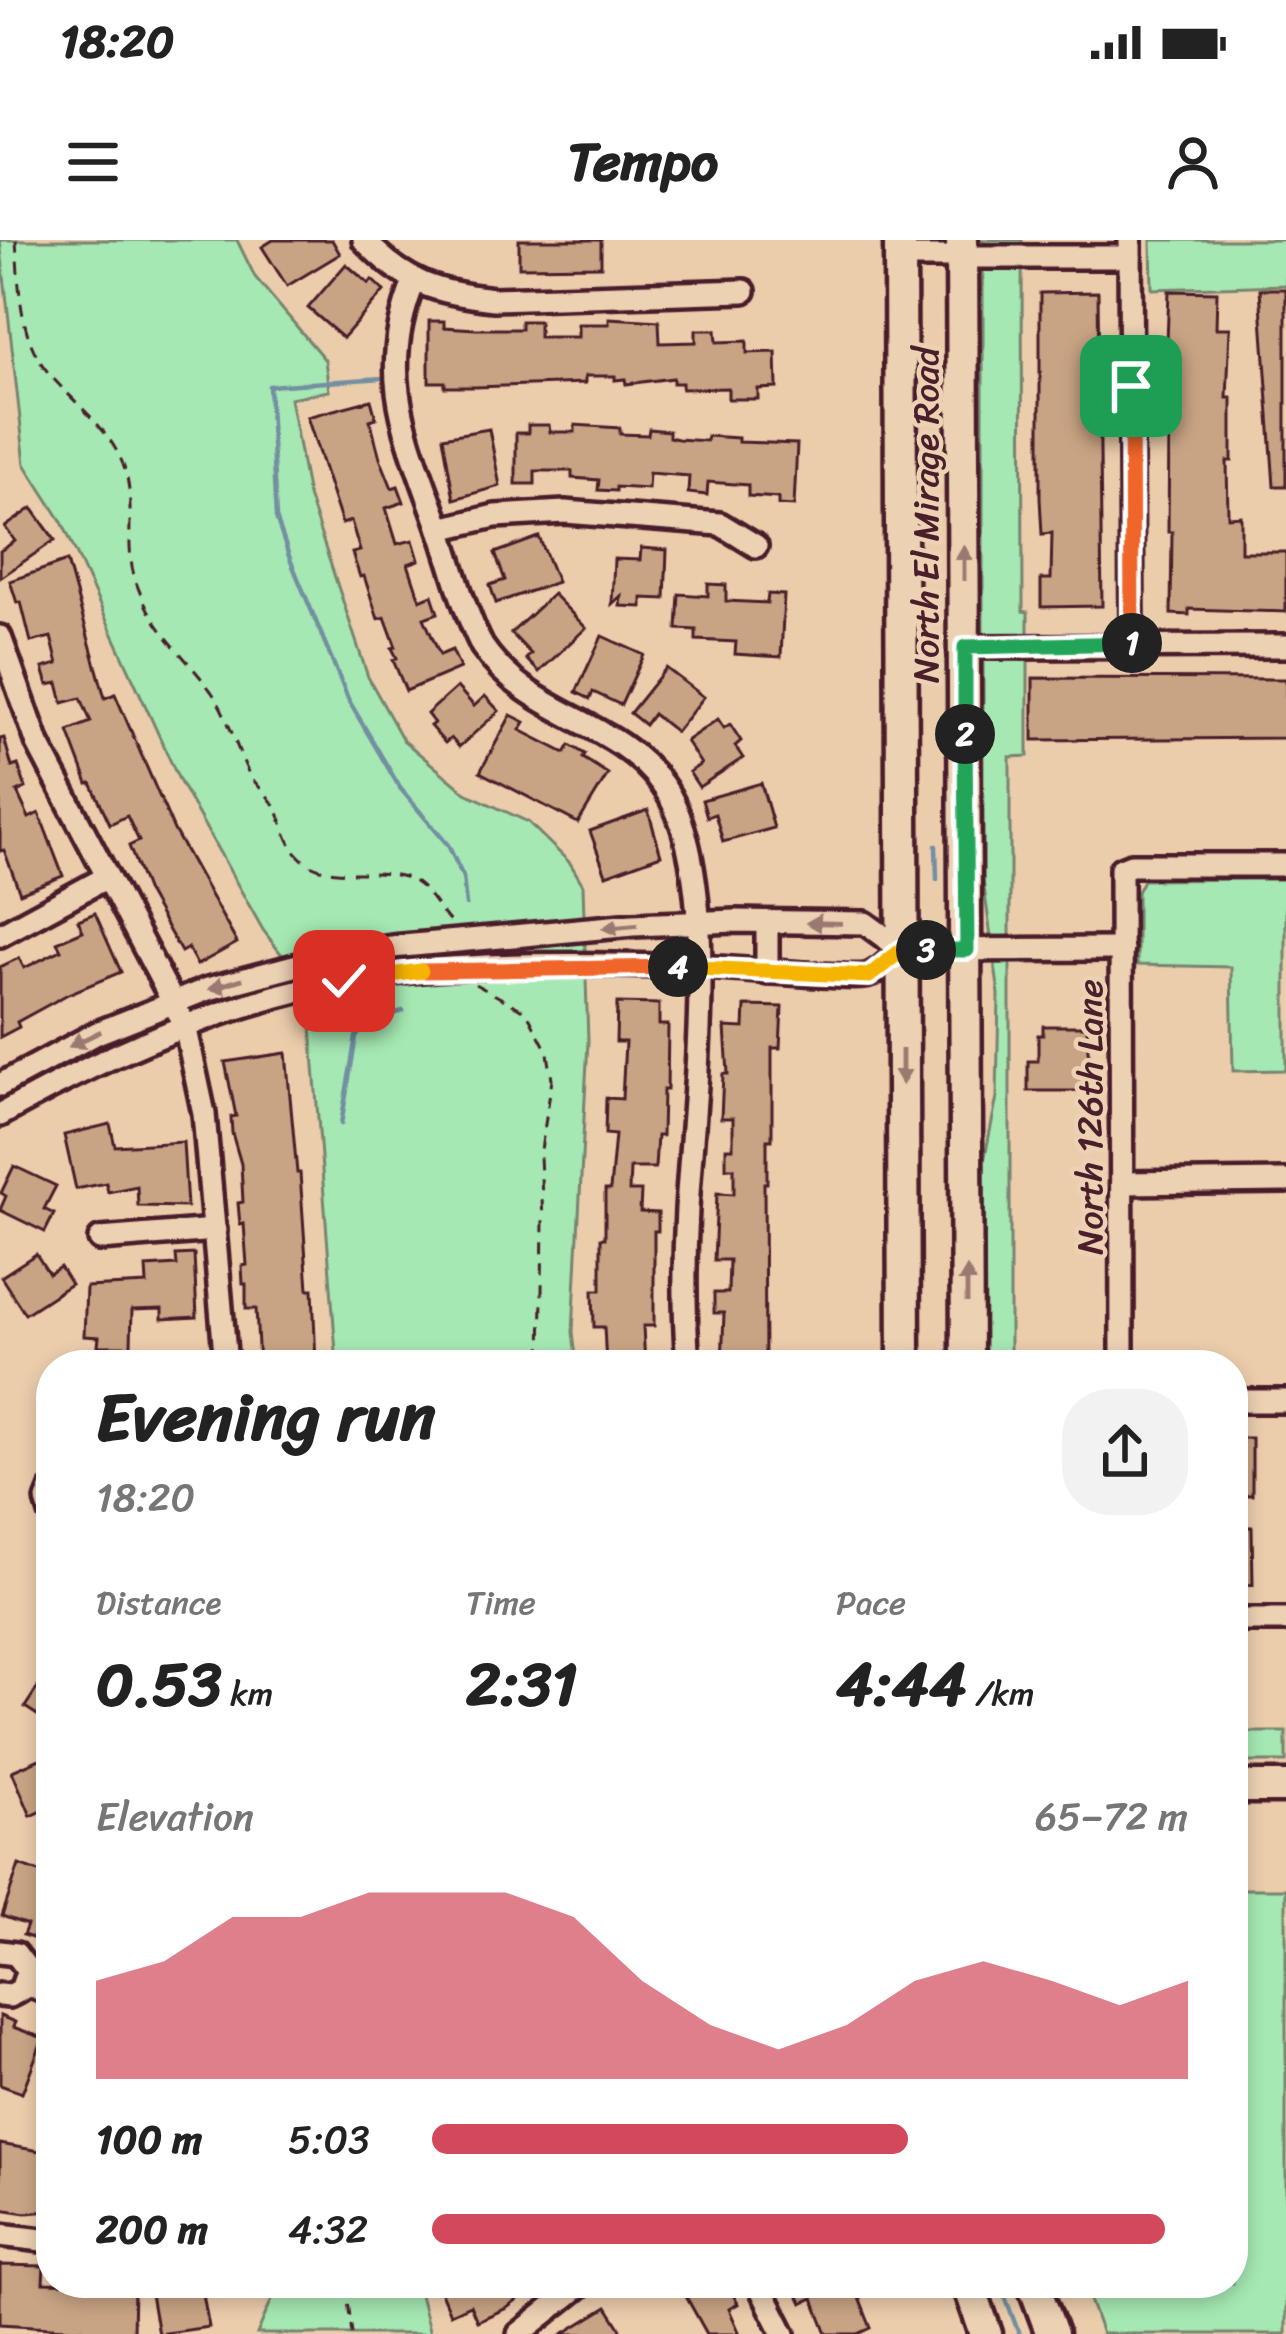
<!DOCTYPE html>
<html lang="en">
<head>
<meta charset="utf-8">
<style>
  :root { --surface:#fff; --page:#f2f2f2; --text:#222; --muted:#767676; --accent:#d1495b }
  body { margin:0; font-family:Sriracha,sans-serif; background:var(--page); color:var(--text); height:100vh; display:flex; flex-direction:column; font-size:45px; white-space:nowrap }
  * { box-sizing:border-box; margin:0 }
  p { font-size:39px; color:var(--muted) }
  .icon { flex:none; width:66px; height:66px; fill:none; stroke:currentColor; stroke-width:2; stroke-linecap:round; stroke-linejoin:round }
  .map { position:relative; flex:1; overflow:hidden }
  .details { position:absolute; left:36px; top:1110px; width:1212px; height:948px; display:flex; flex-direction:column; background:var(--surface); border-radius:48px; box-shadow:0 6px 18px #0003 }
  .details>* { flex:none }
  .pin { position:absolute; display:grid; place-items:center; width:102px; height:102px; color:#fff; margin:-51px; border-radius:24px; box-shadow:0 6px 18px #0006 }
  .km { position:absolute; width:60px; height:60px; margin:-30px; border-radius:50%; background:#222; color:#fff; font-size:33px; line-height:60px; text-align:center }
  .round { display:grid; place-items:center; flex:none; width:126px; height:126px; border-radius:48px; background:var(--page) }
  .summary { display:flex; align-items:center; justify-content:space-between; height:204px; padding:0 60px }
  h1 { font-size:66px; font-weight:700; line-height:90px }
  .figures { display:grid; grid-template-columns:repeat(3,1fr); gap:18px; height:204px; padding:12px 60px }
  .figures div { display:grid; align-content:center }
  .figures b { font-size:60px; font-weight:700 }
  .figures small { font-size:33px; font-weight:400 }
  .figures p { font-size:33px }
  .chart { height:336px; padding:24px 60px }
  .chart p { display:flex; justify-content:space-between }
  .chart svg { width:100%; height:216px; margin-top:12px; fill:var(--accent); opacity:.7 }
  ul { padding:0 60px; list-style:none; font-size:39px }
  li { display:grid; grid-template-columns:192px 144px 1fr; align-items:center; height:90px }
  li i { height:30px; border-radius:15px; background:var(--accent) }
  .status { display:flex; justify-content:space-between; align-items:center; height:84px; padding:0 60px; background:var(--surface); direction:ltr }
  .status svg { height:33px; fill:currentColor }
  header { display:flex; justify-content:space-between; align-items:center; height:156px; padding:0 60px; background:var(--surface); font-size:54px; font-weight:700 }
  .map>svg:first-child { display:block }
  .green { fill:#a5e8b3; stroke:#78846f; stroke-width:3 }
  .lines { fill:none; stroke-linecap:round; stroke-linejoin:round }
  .stream { stroke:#738fa1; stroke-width:4.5 }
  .building { fill:#c9a484; stroke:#4a1f2b; stroke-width:3 }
  .street-casing { stroke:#4a1f2b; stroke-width:30 }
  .secondary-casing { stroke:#4a1f2b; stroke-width:39 }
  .path { stroke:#4a1f2b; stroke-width:3; stroke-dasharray:12 9; stroke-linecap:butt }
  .street { stroke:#ecd1b3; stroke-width:21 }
  .secondary { stroke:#ecd1b3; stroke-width:30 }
  .oneway { fill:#9b786f }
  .split-1-casing { stroke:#fff; stroke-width:24 }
  .split-2-casing { stroke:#fff; stroke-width:24 }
  .split-3-casing { stroke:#fff; stroke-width:24 }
  .split-4-casing { stroke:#fff; stroke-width:24 }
  .split-5-casing { stroke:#fff; stroke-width:24 }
  .split-6-casing { stroke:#fff; stroke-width:24 }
  .split-1 { stroke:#f0652b; stroke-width:15 }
  .split-2 { stroke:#22a559; stroke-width:15 }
  .split-3 { stroke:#22a559; stroke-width:15 }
  .split-4 { stroke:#f5b400; stroke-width:15 }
  .split-5 { stroke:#f0652b; stroke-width:15 }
  .split-6 { stroke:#f5b400; stroke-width:15 }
  .labels { text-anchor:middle; stroke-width:9; stroke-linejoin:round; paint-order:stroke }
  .street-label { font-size:36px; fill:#4a1f2b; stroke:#ecd1b3 }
</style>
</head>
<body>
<div class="status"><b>18:20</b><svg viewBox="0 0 49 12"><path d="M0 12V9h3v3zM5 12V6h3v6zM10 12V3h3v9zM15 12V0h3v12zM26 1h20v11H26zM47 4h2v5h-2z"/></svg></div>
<header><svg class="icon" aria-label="menu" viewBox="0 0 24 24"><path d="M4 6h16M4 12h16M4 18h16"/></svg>Tempo<svg class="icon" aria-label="person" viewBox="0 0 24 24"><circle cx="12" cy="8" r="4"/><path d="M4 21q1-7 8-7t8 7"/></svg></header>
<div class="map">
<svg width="1286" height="2094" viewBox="0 0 1286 2094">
  <rect width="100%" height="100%" fill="#ebcdac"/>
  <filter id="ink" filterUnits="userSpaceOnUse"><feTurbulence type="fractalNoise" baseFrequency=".00833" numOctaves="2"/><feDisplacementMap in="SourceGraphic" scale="24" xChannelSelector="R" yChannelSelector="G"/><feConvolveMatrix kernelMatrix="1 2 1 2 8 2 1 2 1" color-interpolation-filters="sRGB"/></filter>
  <g filter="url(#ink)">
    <g class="green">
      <path d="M0,0H237L255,37L325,120L329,151L290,158L308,256L368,437L403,500L466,553L528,582L570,623L583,645L588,801L573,1092L577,1125H337L311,787L285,719L263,690L180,542L62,282L25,224Z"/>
      <path d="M983,0H1022L1023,371L1028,372V516L1010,517V1125H984V921L997,857L999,754L983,640Z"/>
      <path d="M1151,0H1286V45L1152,49Z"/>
      <path d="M1286,639V830L1233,831L1231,727L1137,725V652L1143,640Z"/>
      <rect x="1233" y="1492" width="53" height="30"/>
      <path d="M1233,1649H1286V2094H1102L1084,2043H1233Z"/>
      <path d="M279,2043H417L430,2094H257Z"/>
    </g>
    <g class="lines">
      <g class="stream">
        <path d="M383,138L269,146L276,278L290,319L349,461L400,548L448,605L463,637L466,665"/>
        <path d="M936,606L937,639"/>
        <path d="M341,884L356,797L368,782L403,771"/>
        <path d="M1000,2043L1019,2094"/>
      </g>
    </g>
    <g class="building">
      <path d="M273,0H332L340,14L287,46L262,7Z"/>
      <path d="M519,0H601V26L519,27Z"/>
      <path d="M346,24L369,44L372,40L384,51L343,98L308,68Z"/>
      <path d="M1260,49H1286V246H1274Z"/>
      <path d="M1169,51L1217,52L1216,88H1230L1227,158H1232V221H1227L1228,277L1241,276V312H1286V372L1189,369V375L1171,374L1172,292H1168L1169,186L1165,151Z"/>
      <path d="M1098,52L1102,366L1041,367V339H1051L1052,293L1042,294L1040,258V53Z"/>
      <path d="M609,78L659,81L660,103L696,102V90H716L717,102L747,101V113L776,112L777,148L758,149V159H728V148L682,149V143H673V138L626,144L625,139L615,140V136H585V143L476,147H445V142H429V81H444V87L476,89H521V81H539V97H578V84H609Z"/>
      <path d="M371,160L376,178L370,180L380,218L392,248L398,246L404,262L386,268L397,304L413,300L419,320L408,324L420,360L432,355L438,373L424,378L440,415L452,410L460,428L406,451L393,420L397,418L392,408L396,407L385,377L378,379L364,336L360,337L352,313L360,311L351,281L342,284L307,177Z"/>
      <path d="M528,185H549L550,192H575V185L620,188V194L648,195L649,189L669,191V197L678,199L706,201L707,196L738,198V202L797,204L794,266L778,265V258L748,256V245L708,242L707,255L688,253L689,236L649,233L648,249L616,247V251L598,250L599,240L572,238V231H535V244H516V193H528Z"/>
      <path d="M489,189L500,246L454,259L443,197Z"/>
      <path d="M32,268L55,300L0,338V311L15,301L5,287Z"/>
      <path d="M539,297L557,342L496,363L490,345L505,340L495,313Z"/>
      <path d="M641,308L667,310L665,359L642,358V367L620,366L621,356L612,364L614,319L640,320Z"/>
      <path d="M67,321L105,458L115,454L174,590L237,703L197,725L188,708L181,712L147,652L129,606L139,601L127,576L110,584L91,543L88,544L68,491L91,482L81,458L63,463L58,443L48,445L43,428L58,424L51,397L31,402L21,362L17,363L10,341Z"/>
      <path d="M708,344L726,345V361L767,363L768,354L784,355L781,417L735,414L736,402L696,400V390L677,389L679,354L708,356Z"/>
      <path d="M553,354L586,388L539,432L526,419L531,414L511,393Z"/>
      <path d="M602,396L644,415L621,465L593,452L590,459L576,452Z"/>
      <path d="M666,428L704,457L676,492L653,474L645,485L630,473Z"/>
      <path d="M1033,438L1286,439V498L1033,500Z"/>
      <path d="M457,447L474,466L485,456L499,471L459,507L451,498L445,503L430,486L434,483L427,474Z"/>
      <path d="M511,475L525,482L520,490L565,513L570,505L585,514L583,518L608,534L578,583L480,532Z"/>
      <path d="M718,479L724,488L730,484L741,501L735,506L743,518L699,547L689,532L701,524L686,501Z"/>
      <path d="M4,498L12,527L18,525L26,548L17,552L29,578L39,573L63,636L20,653L4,610L0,611V499Z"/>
      <path d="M761,543L774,588L723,602L715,574L707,577L702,560Z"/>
      <path d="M648,570L661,615L606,635L590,591Z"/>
      <path d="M95,673L121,732L68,754L17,782L19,787L0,797V727L19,718L24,728L61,710L57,702L83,691L78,680Z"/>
      <path d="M617,763L659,764V785H668L667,850H663L662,896H657L655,928H630L629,951H641L640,972L658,973V991H654V1086H643L645,1125H606L604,1087H594L593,1050H601V998H605V950H610L615,895L605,894L606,858L622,859L625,802H616Z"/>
      <path d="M745,766L782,767L780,808H772V900H767V943H764L765,1125H722L724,1073H714V1053H728L729,1020H714L717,953L734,954V928H726V908H733V878H721L723,834H728L725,787L744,788Z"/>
      <path d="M1043,786H1087L1088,811L1092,822L1088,851H1028V821H1038V795H1043Z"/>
      <path d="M286,813L297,933H300L308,1049H313L316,1125H259L256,1069H246V1044H243L242,1026L247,1025L244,984L240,985L238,963L243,962L241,924L232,893L231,877L236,876L225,822Z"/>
      <path d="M110,884L115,906L183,902L187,967L138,966L137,946L108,952L106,943L76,949L64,895Z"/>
      <path d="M14,926L56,946L44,969L54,974L45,992L0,970L6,956L1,953Z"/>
      <path d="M36,1014L49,1034L60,1027L71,1044L25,1074L1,1037Z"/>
      <path d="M194,1014L197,1077L162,1079V1069L132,1070L131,1106H98L99,1097L84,1096L86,1047L147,1044L146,1027L177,1025L176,1015Z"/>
      <rect x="1233" y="1198" width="19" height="57"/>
      <path d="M1233,1287H1252L1253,1345L1233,1343Z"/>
      <path d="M51,1427V1484L25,1467Z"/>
      <path d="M51,1514V1567L31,1576L12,1531Z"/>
      <path d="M19,1625L51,1636V1683L44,1702L23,1695L27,1685L2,1676Z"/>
      <path d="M0,1776L15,1782L13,1787L43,1798L22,1853L0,1845Z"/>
      <path d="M0,1904L51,1913V1971L26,1973L0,1969Z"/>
      <path d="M0,2025L44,2026L43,2043L134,2045L133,2094L83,2093V2089L0,2084Z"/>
      <path d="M149,2043H175L176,2047L201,2043L209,2087L158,2094Z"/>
      <path d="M437,2043H541L507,2068L477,2081L470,2065L450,2074Z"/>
      <path d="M697,2043H727L738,2064L729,2069L740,2094H707L683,2051Z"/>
      <path d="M807,2043H853L871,2088L858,2094H827L813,2058L802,2063L795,2048Z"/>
      <path d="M607,2067L624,2094H563Z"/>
    </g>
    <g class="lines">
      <g class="street-casing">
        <g id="street">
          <path d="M364,0C405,43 436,53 494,59L744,51"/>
          <path d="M1130,0L1132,406"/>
          <path d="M900,17H1130"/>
          <path d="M414,42C374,138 410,202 441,292C454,331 464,370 482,406C531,478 613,477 662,544C724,629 693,863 687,969C684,1021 684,1073 688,1125"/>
          <path d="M440,289L495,276L565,272L720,284L756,306"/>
          <path d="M0,397L38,504L185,785L204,874L226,1125"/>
          <path d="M965,407L1286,406"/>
          <path d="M0,695L107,637"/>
          <path d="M767,733V682"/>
          <path d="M0,845L97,793L208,749L332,716L392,707L633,685L736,681L865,683L902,710L1122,709"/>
          <path d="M0,875C122,806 251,751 392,733C490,722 593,723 692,727C735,728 777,733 820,735C834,735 851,738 865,736C878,734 892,718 902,710"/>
          <path d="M1122,943L1286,941"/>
          <path d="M100,999L215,990"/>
          <path d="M1122,1125L1121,629L1131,625H1286"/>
          <path d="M1233,1161H1286"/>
          <path d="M51,1250L47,1260L51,1273"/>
          <path d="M1233,1380H1286"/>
          <path d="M0,1712L16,1714L28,1730L21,1750L9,1756L0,1755"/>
          <path d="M26,1744L51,1754"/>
          <path d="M0,1995L51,2001"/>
          <path d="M758,2043L784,2094"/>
          <path d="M519,2094L583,2043"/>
        </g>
      </g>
      <g class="secondary-casing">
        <g id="secondary">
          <path d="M900,0L904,1125"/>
          <path d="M962,0L967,1125"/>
          <path d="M1233,1547H1286"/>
          <path d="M968,2043L986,2094"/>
          <path d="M1033,2043L1052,2094"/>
        </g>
      </g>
      <g class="path">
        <path d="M16,0C19,43 18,96 47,131C72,162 106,184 122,222C138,260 123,301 135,339C152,391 181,410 211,451C229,477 235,506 249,534C255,544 265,552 272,562C284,579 284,603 301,618C327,643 375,626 407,638C427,646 437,668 451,683"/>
        <path d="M475,744L521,769L530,778L548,813L552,840L540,916L543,980L541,1125"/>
        <path d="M346,2043L352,2094"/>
      </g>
      <use href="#street" class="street"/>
      <use href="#secondary" class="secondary"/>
    </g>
    <defs><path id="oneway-solid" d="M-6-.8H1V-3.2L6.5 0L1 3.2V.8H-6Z" transform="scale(3)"/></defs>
    <g class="oneway">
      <use href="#oneway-solid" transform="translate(964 323) rotate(-90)"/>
      <use href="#oneway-solid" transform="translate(824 683) rotate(-179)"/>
      <use href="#oneway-solid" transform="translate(620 687) rotate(175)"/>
      <use href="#oneway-solid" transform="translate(226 744) rotate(163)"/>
      <use href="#oneway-solid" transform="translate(85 799) rotate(154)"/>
      <use href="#oneway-solid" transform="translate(902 827) rotate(90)"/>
      <use href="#oneway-solid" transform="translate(967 1045) rotate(-90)"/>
    </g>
  </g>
  <g class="lines" filter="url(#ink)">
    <g class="split-1-casing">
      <path id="split-1" d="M1131,146L1132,403"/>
    </g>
    <g class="split-2-casing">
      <path id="split-2" d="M965,494V407L1132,403"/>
    </g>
    <g class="split-3-casing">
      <path id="split-3" d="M926,710H967L965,494"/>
    </g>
    <g class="split-4-casing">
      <path id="split-4" d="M678,727L869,736L902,710H926"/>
    </g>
    <g class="split-5-casing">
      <path id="split-5" d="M421,731L678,727"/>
    </g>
    <g class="split-6-casing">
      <path id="split-6" d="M344,741L421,731"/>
    </g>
    <use href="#split-1" class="split-1"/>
    <use href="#split-2" class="split-2"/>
    <use href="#split-3" class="split-3"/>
    <use href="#split-4" class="split-4"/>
    <use href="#split-5" class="split-5"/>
    <use href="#split-6" class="split-6"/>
  </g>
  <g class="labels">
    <g class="street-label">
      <text transform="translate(925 275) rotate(-90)" y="13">North El Mirage Road</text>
      <text transform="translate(1089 877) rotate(-90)" y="13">North 126th Lane</text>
    </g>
  </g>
</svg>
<div class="pin" style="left:1131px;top:146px;background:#1e9e55"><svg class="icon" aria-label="arrive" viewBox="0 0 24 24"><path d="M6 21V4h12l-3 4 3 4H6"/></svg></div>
<div class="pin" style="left:344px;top:741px;background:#d93025"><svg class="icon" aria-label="check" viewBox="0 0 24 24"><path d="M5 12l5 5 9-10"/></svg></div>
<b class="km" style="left:1132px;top:403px">1</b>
<b class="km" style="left:965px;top:494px">2</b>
<b class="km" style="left:926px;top:710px">3</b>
<b class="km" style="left:678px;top:727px">4</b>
<section class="details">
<div class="summary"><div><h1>Evening run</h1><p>18:20</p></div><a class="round"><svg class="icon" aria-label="share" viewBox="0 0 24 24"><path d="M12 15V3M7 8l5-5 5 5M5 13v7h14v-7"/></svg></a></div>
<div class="figures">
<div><p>Distance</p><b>0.53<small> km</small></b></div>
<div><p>Time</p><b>2:31</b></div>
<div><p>Pace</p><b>4:44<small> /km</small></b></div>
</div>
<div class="chart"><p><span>Elevation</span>65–72 m</p>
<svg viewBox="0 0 160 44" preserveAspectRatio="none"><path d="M0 44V24L10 20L20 11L30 11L40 6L50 6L60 6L70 11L80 24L90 33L100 38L110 33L120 24L130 20L140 24L150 29L160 24V44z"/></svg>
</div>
<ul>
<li><b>100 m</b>5:03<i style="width:63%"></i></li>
<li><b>200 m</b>4:32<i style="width:97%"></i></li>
</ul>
</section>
</div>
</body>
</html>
